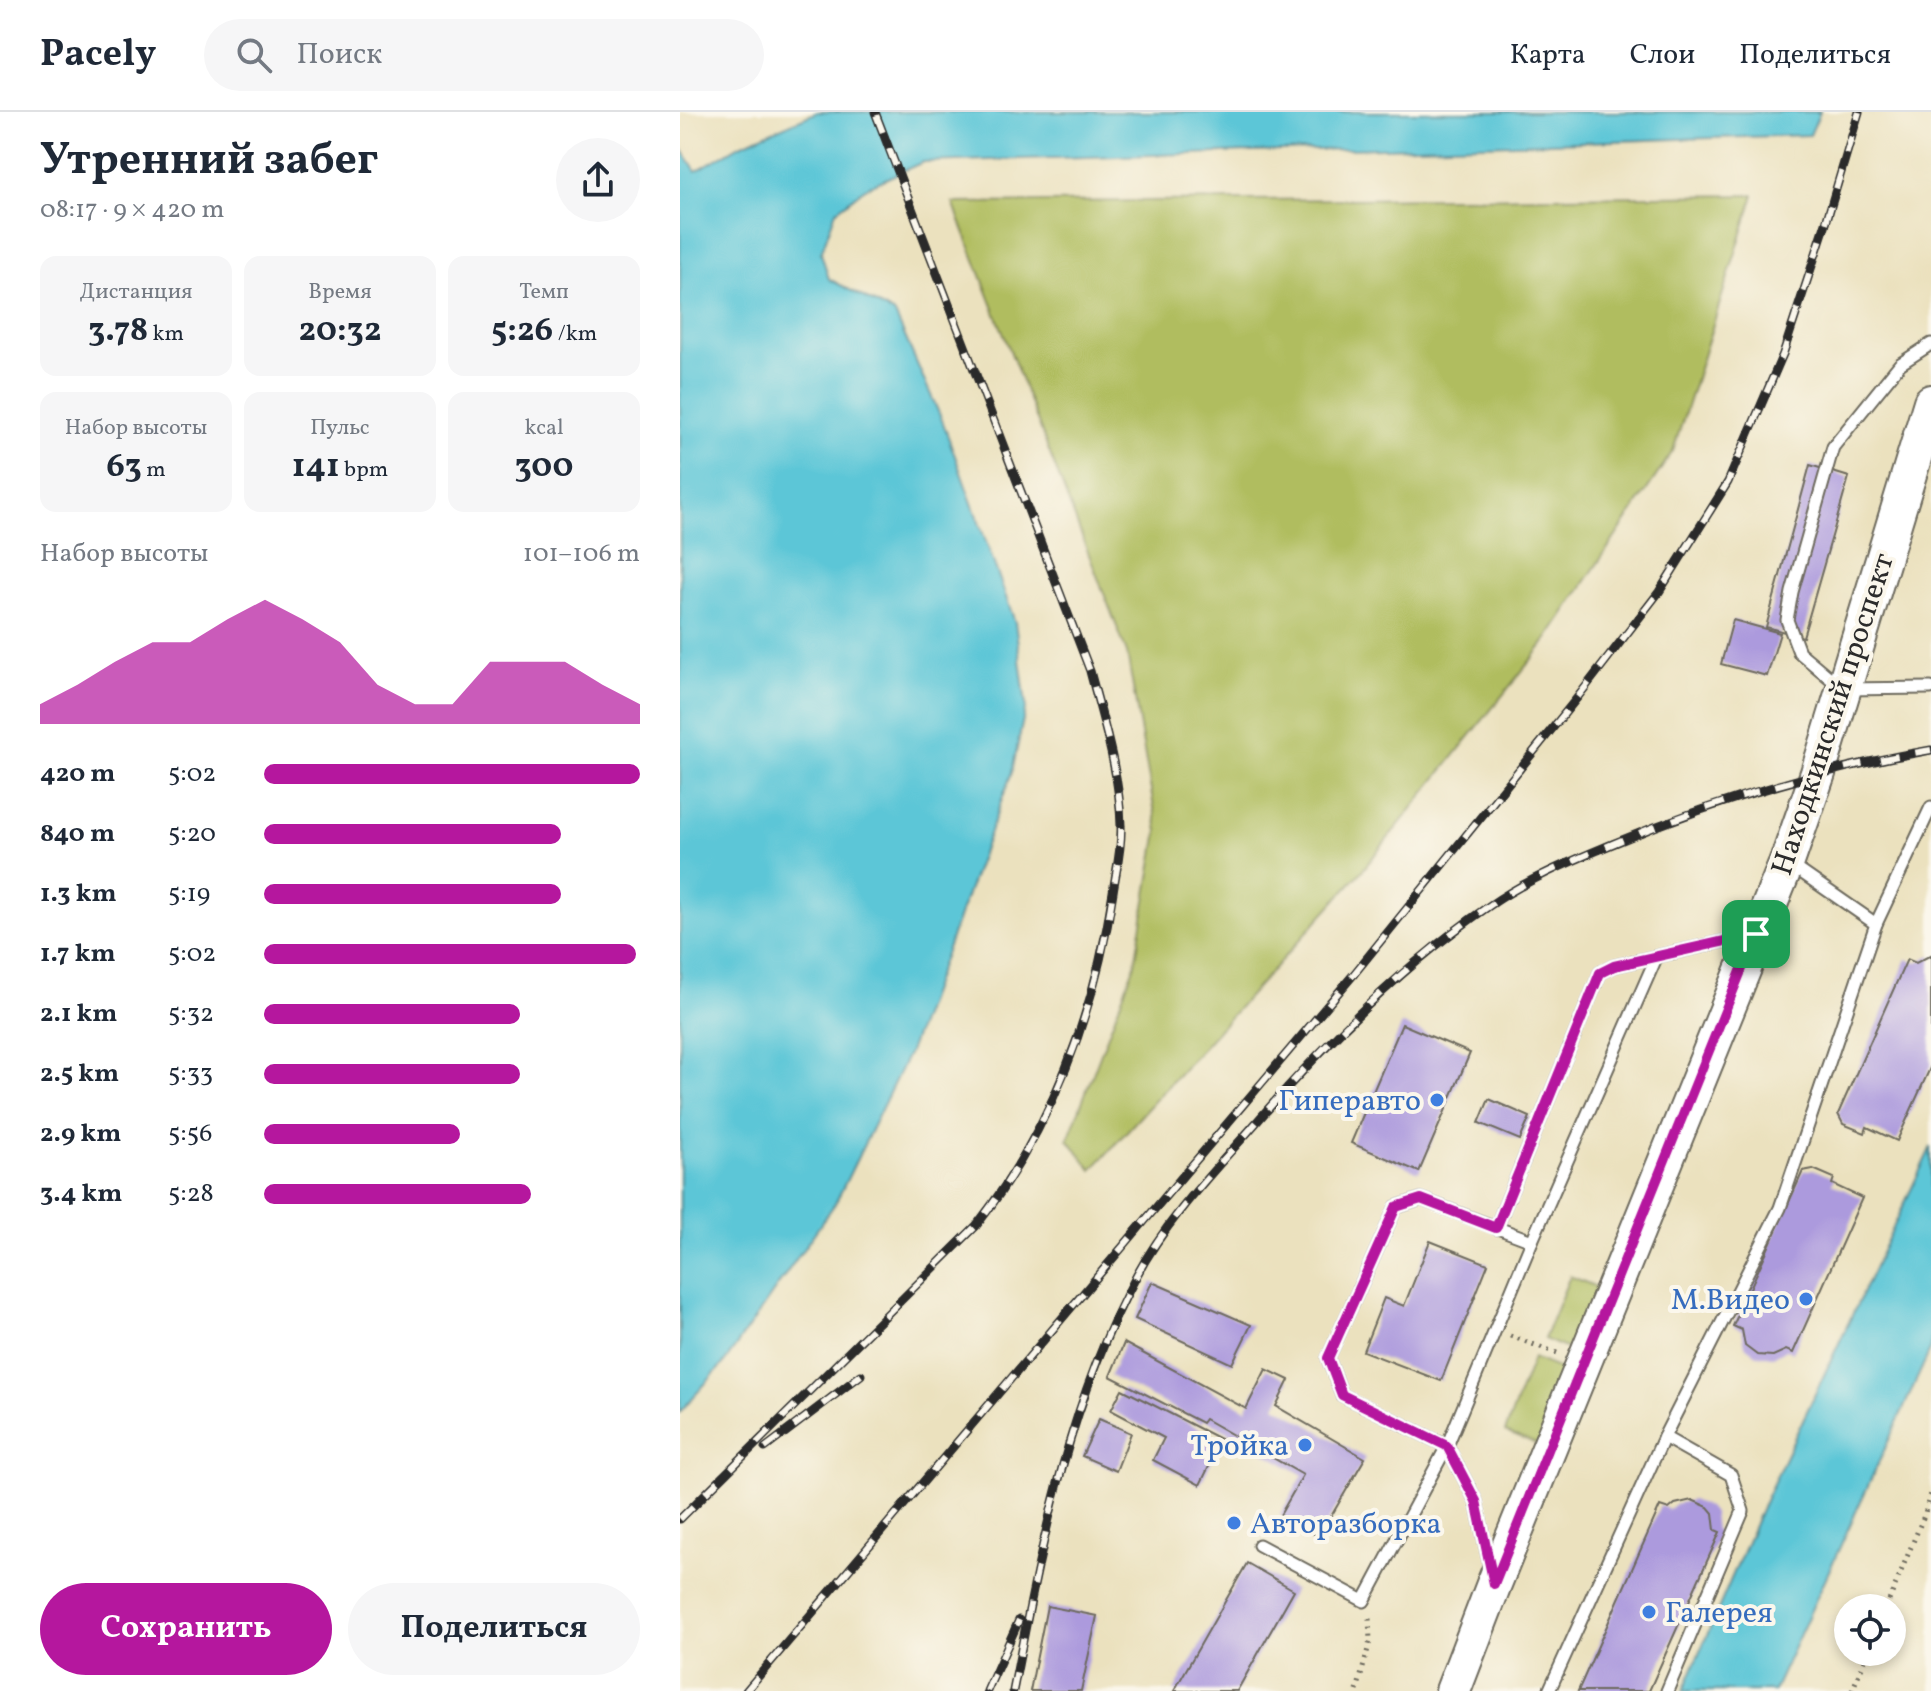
<!DOCTYPE html>
<html lang="ru">
<head>
<meta charset="utf-8">
<style>
  :root { --surface:#fff; --page:#f6f6f7; --text:#1f2937; --muted:#747a83; --line:#e0e1e3; --accent:#b5179e }
  body { margin:0; font-family:Vollkorn,serif; background:var(--page); color:var(--text); height:100vh; display:flex; flex-direction:column; font-size:30px; white-space:nowrap }
  * { box-sizing:border-box; margin:0 }
  p { font-size:26px; color:var(--muted) }
  .icon { flex:none; width:44px; height:44px; fill:none; stroke:currentColor; stroke-width:2; stroke-linecap:round; stroke-linejoin:round }
  .map { position:relative; flex:1; overflow:hidden }
  .details { display:flex; flex-direction:column; background:var(--surface); width:680px }
  .details>* { flex:none }
  .controls { position:absolute; left:1154px; top:1482px; display:grid; gap:16px }
  .controls a { display:grid; place-items:center; width:72px; height:72px; border-radius:50%; background:var(--surface); box-shadow:0 4px 12px #0003; font-size:40px }
  .pin { position:absolute; display:grid; place-items:center; width:68px; height:68px; color:#fff; margin:-34px; border-radius:16px; box-shadow:0 4px 12px #0006 }
  .round { display:grid; place-items:center; flex:none; width:84px; height:84px; border-radius:42px; background:var(--page) }
  .summary { display:flex; align-items:center; justify-content:space-between; height:136px; padding:0 40px }
  h1 { font-size:44px; font-weight:700; line-height:60px }
  .figures { display:grid; grid-template-columns:repeat(3,1fr); gap:12px; height:136px; padding:8px 40px }
  .figures div { display:grid; align-content:center; border-radius:16px; background:var(--page); text-align:center }
  .figures b { font-size:34px; font-weight:700 }
  .figures small { font-size:22px; font-weight:400 }
  .figures p { font-size:22px }
  .chart { height:224px; padding:16px 40px }
  .chart p { display:flex; justify-content:space-between }
  .chart svg { width:100%; height:144px; margin-top:8px; fill:var(--accent); opacity:.7 }
  .cta { display:flex; gap:16px; margin-top:auto; padding:16px 40px }
  .cta a { flex:1; height:92px; border-radius:48px; background:var(--accent); color:#fff; font-size:32px; font-weight:700; line-height:92px; text-align:center }
  .cta a+a { background:var(--page); color:var(--text) }
  ul { padding:0 40px; list-style:none; font-size:26px }
  li { display:grid; grid-template-columns:128px 96px 1fr; align-items:center; height:60px }
  li i { height:20px; border-radius:10px; background:var(--accent) }
  header { display:flex; align-items:center; gap:48px; box-sizing:border-box; height:112px; padding:0 40px; background:var(--surface); border-bottom:2px solid var(--line) }
  header strong { font-size:38px }
  nav { display:flex; gap:44px; margin-inline-start:auto; font-size:28px }
  .search { width:560px; height:72px; background:var(--page); display:flex; align-items:center; gap:20px; box-sizing:border-box; padding:0 28px; border-radius:44px; color:var(--muted); font-size:30px }
  main { display:flex; flex:1; min-height:0 }
  .map>svg:first-child { display:block }
  .green { fill:#b0bd5f; stroke:#6e7445; stroke-width:2 }
  .water { fill:#5cc6d7; stroke:#447881; stroke-width:2 }
  .building { fill:#ac9add }
  .lines { fill:none; stroke-linecap:round; stroke-linejoin:round }
  .service-casing { stroke:#6e6b5e; stroke-width:15 }
  .primary-casing { stroke:#6e6b5e; stroke-width:38 }
  .path { stroke:#6e6b5e; stroke-width:5; stroke-dasharray:2 6; stroke-linecap:butt }
  .service { stroke:#fff; stroke-width:11 }
  .primary { stroke:#fff; stroke-width:34 }
  .rail-casing { stroke:#2b2b2b; stroke-width:9 }
  .rail { stroke:#fbf7ec; stroke-width:6; stroke-dasharray:18; stroke-linecap:butt }
  .route-casing { stroke:#fff; stroke-width:16 }
  .route { stroke:#b5179e; stroke-width:10 }
  .shop-dot { fill:#3f7fe0; stroke:#fbf7ec; stroke-width:3 }
  .labels { text-anchor:middle; stroke-width:8; stroke-linejoin:round; paint-order:stroke }
  .street-label { font-size:30px; fill:#2b2b2b; stroke:#fbf7ec }
  .shop-label { font-size:30px; fill:#366cbe; stroke:#fbf7ec; text-anchor:end }
</style>
</head>
<body>
<header>
<strong>Pacely</strong>
<div class="search"><svg class="icon" aria-label="search" viewBox="0 0 24 24"><circle cx="10" cy="10" r="6"/><path d="M15 15l6 6"/></svg>Поиск</div>
<nav><a>Карта</a><a>Слои</a><a>Поделиться</a></nav>
</header>
<main>
<section class="details">
<div class="summary"><div><h1>Утренний забег</h1><p>08:17 · 9 × 420 m</p></div><a class="round"><svg class="icon" aria-label="share" viewBox="0 0 24 24"><path d="M12 15V3M7 8l5-5 5 5M5 13v7h14v-7"/></svg></a></div>
<div class="figures">
<div><p>Дистанция</p><b>3.78<small> km</small></b></div>
<div><p>Время</p><b>20:32</b></div>
<div><p>Темп</p><b>5:26<small> /km</small></b></div>
</div>
<div class="figures">
<div><p>Набор высоты</p><b>63<small> m</small></b></div>
<div><p>Пульс</p><b>141<small> bpm</small></b></div>
<div><p>kcal</p><b>300</b></div>
</div>
<div class="chart"><p><span>Набор высоты</span>101–106 m</p>
<svg viewBox="0 0 160 44" preserveAspectRatio="none"><path d="M0 44V38L10 32L20 25L30 19L40 19L50 12L60 6L70 12L80 19L90 32L100 38L110 38L120 25L130 25L140 25L150 32L160 38V44z"/></svg>
</div>
<ul>
<li><b>420 m</b>5:02<i style="width:100%"></i></li>
<li><b>840 m</b>5:20<i style="width:79%"></i></li>
<li><b>1.3 km</b>5:19<i style="width:79%"></i></li>
<li><b>1.7 km</b>5:02<i style="width:99%"></i></li>
<li><b>2.1 km</b>5:32<i style="width:68%"></i></li>
<li><b>2.5 km</b>5:33<i style="width:68%"></i></li>
<li><b>2.9 km</b>5:56<i style="width:52%"></i></li>
<li><b>3.4 km</b>5:28<i style="width:71%"></i></li>
</ul>
<div class="cta"><a>Сохранить</a><a>Поделиться</a></div>
</section>
<div class="map">
<svg width="1251" height="1579" viewBox="0 0 1251 1579">
  <rect width="100%" height="100%" fill="#fbf7ec"/>
  <filter id="ink" filterUnits="userSpaceOnUse"><feTurbulence type="fractalNoise" baseFrequency=".0125" numOctaves="2"/><feDisplacementMap in="SourceGraphic" scale="16" xChannelSelector="R" yChannelSelector="G"/><feConvolveMatrix kernelMatrix="1 2 1 2 8 2 1 2 1" color-interpolation-filters="sRGB"/></filter>
  <filter id="wash" filterUnits="userSpaceOnUse"><feTurbulence type="fractalNoise" baseFrequency=".006" numOctaves="4" result="noise"/><feDisplacementMap in="SourceGraphic" scale="32" xChannelSelector="R" yChannelSelector="G"/><feGaussianBlur stdDeviation="1.8" result="paint"/><feColorMatrix in="noise" values="0 0 0 0 0 0 0 0 0 0 0 0 0 0 0 0 0 1.4 0 .05"/><feComposite in="paint" operator="in"/></filter>
  <g filter="url(#wash)">
    <rect width="100%" height="100%" fill="#ebe1be"/>
    <g class="green">
      <path d="M1074,83L993,339L863,533L681,760L412,1058L388,1027L455,852L478,719L447,541L273,91Z"/>
      <path d="M890,1164L926,1179L899,1242L864,1227Z"/>
      <path d="M853,1246L892,1262L864,1335L825,1320Z"/>
    </g>
    <g class="water">
      <path d="M137,0H1140L1130,23L243,50L185,76L156,99L141,141L149,167L215,202L262,308L335,510L346,593L332,660L229,940L156,1090L44,1251L0,1300V34L16,59L60,33Z"/>
      <path d="M1251,1035V1236L1094,1579H1003L1082,1395Z"/>
    </g>
    <g id="blocks">
      <g class="building">
        <path d="M1130,353L1169,365L1123,525L1086,515Z"/>
        <path d="M1053,508L1100,521L1087,564L1041,552Z"/>
        <path d="M1251,843V954L1217,1029L1187,1015L1185,1021L1163,1012L1158,1002L1227,847L1236,851Z"/>
        <path d="M722,912L790,941L739,1060L671,1031Z"/>
        <path d="M809,987L850,1005L840,1028L799,1011Z"/>
        <path d="M1133,1057L1154,1066L1152,1072L1182,1086L1113,1241L1106,1238L1093,1244L1077,1243L1065,1234L1062,1218L1053,1214L1123,1059Z"/>
        <path d="M750,1129L808,1152L761,1269L683,1239L704,1186L724,1194Z"/>
        <path d="M472,1170L571,1213L552,1252L455,1207Z"/>
        <path d="M444,1231L566,1297L586,1257L609,1268L596,1294L685,1346L639,1425L600,1403L623,1363L525,1307L522,1311L430,1264Z"/>
        <path d="M442,1277L542,1328L520,1373L473,1348L484,1326L431,1298Z"/>
        <path d="M419,1307L451,1321L436,1359L402,1344Z"/>
        <path d="M1012,1388L1028,1395L1033,1401L1035,1418L1040,1420L969,1579H898L980,1394L989,1397L995,1392Z"/>
        <path d="M567,1451L614,1478L557,1579H494Z"/>
        <path d="M367,1494L417,1504L401,1579H350Z"/>
      </g>
    </g>
  </g>
  <g filter="url(#ink)">
    <use href="#blocks" fill-opacity="0" stroke="#6e6b5e" stroke-width="2"/>
    <g class="lines">
      <g class="service-casing">
        <g id="service">
          <path d="M1251,232L1220,252L1153,335L1112,480L1107,508L1119,540L1163,577L1251,576"/>
          <path d="M1196,812L1251,695"/>
          <path d="M816,1116L920,861L934,854L1072,823"/>
          <path d="M984,1325L1051,1363L1063,1399L987,1579"/>
          <path d="M579,1433L684,1489L767,1334L852,1129L976,846"/>
          <path d="M810,1454L796,1389L767,1334L662,1283L648,1246L716,1095L741,1087L852,1129"/>
          <path d="M869,1579L984,1325L1100,1096L1196,812L1111,753"/>
        </g>
      </g>
      <g class="primary-casing">
        <path id="primary" d="M773,1579L814,1472L1107,750L1138,661L1251,290"/>
      </g>
      <g class="path">
        <path d="M830,1224L877,1241"/>
        <path d="M1206,1496L1245,1401L1251,1377"/>
        <path d="M677,1579L690,1529L689,1505"/>
        <path d="M1172,1579L1188,1540"/>
      </g>
      <use href="#service" class="service"/>
      <use href="#primary" class="primary"/>
      <g class="rail-casing">
        <g id="rail">
          <path d="M85,1336L181,1263"/>
          <path d="M0,1407L296,1114C371,1018 415,901 433,780C436,759 442,736 441,714C440,662 423,609 410,559L195,0"/>
          <path d="M66,1579L674,862L897,586L979,480L1048,370L1103,242L1145,114L1179,0"/>
          <path d="M307,1579L339,1508"/>
          <path d="M333,1579C361,1437 387,1292 457,1163C487,1107 533,1060 575,1012C645,931 721,855 809,794C846,768 889,750 930,733C1034,689 1140,657 1251,638"/>
        </g>
      </g>
      <use href="#rail" class="rail"/>
    </g>
  </g>
  <g class="lines" filter="url(#ink)">
    <g class="route-casing">
      <path id="route" d="M1076,822L814,1472L796,1389L767,1334L662,1283L648,1246L716,1095L741,1087L816,1116L920,861L934,854Z"/>
    </g>
    <use href="#route" class="route"/>
  </g>
  <g class="shop-dot">
    <circle cx="757" cy="988" r="8"/>
    <circle cx="1126" cy="1187" r="8"/>
    <circle cx="625" cy="1333" r="8"/>
    <circle cx="554" cy="1411" r="8"/>
    <circle cx="969" cy="1500" r="8"/>
  </g>
  <g class="labels">
    <g class="street-label">
      <text transform="translate(1152 602) rotate(-72)" y="10">Находкинский проспект</text>
    </g>
    <g class="shop-label">
      <text x="741" y="998">Гиперавто</text>
      <text x="1110" y="1197">М.Видео</text>
      <text x="609" y="1343">Тройка</text>
      <text x="570" y="1421" text-anchor="start">Авторазборка</text>
      <text x="985" y="1510" text-anchor="start">Галерея</text>
    </g>
  </g>
</svg>
<div class="controls">
<a><svg class="icon" aria-label="locate" viewBox="0 0 24 24"><circle cx="12" cy="12" r="6"/><path d="M12 2v4M12 18v4M2 12h4M18 12h4"/></svg></a>
</div>
<div class="pin" style="left:1076px;top:822px;background:#1e9e55"><svg class="icon" aria-label="arrive" viewBox="0 0 24 24"><path d="M6 21V4h12l-3 4 3 4H6"/></svg></div>
</div>
</main>
</body>
</html>
